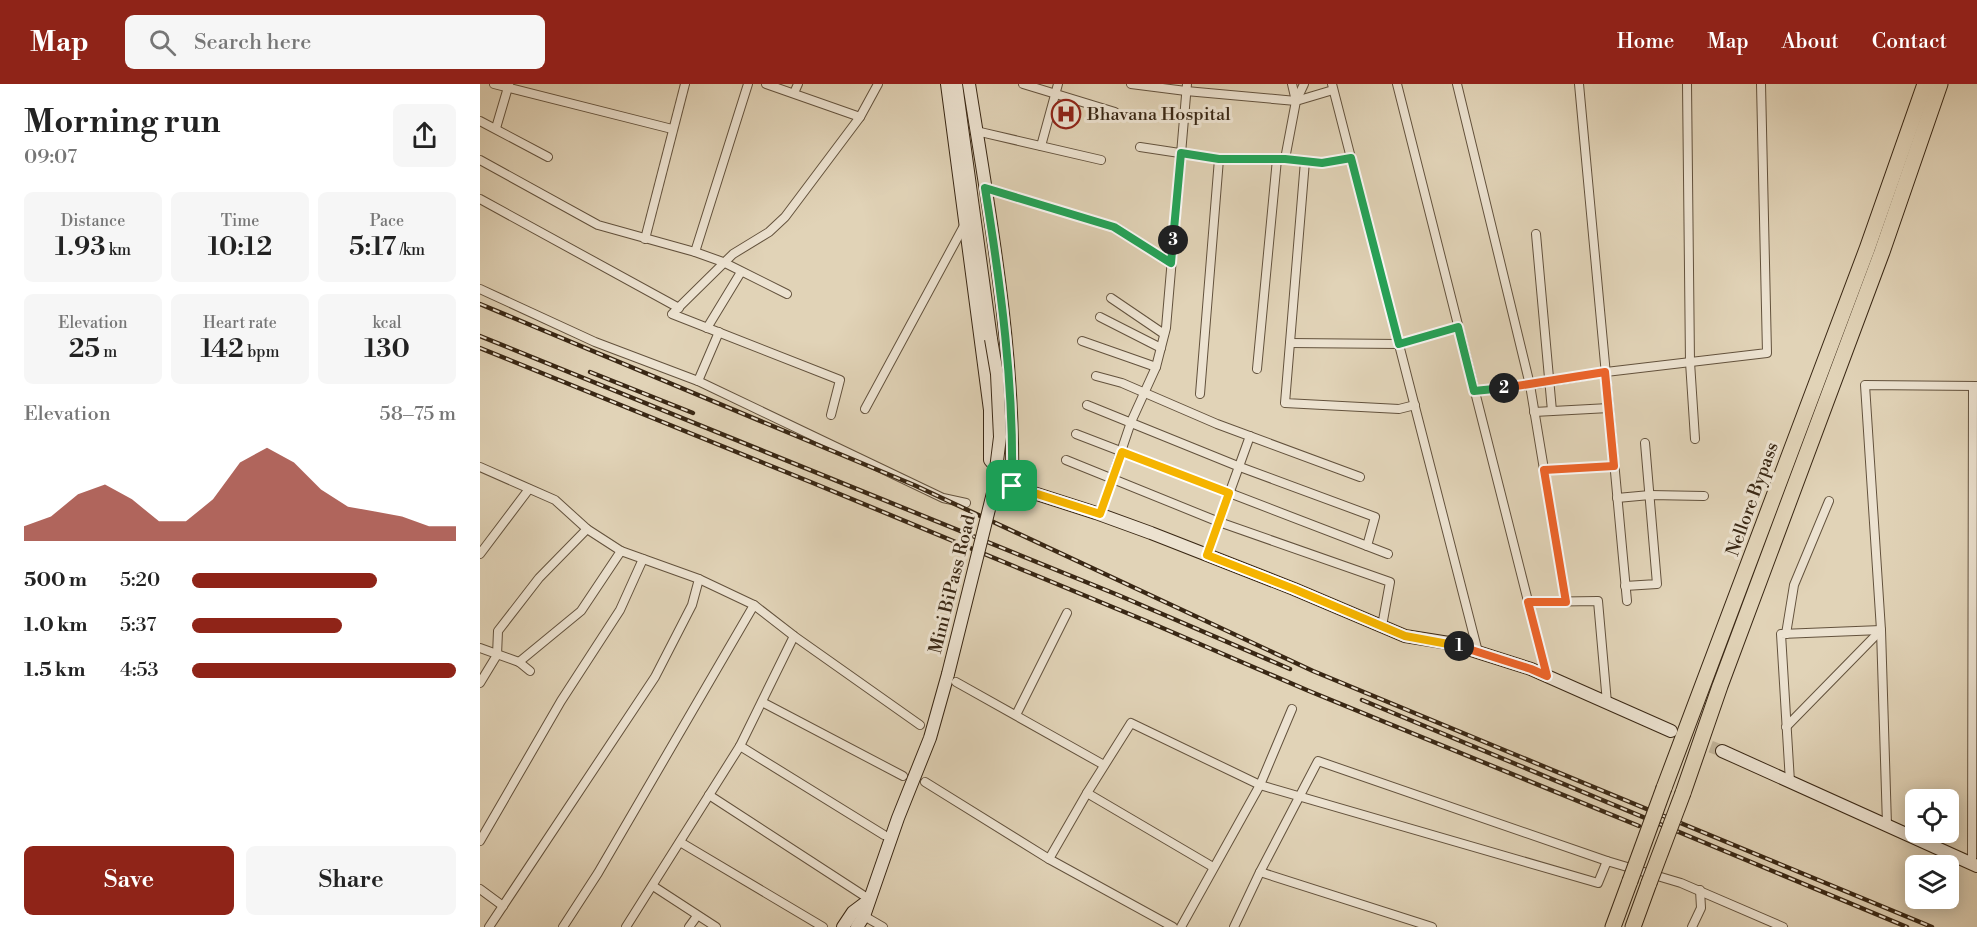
<!DOCTYPE html>
<html lang="en">
<head>
<meta charset="utf-8">
<style>
  :root { --surface:#fff; --page:#f6f6f6; --text:#222; --muted:#767676; --accent:#8f2418 }
  body { margin:0; font-family:"Libre Bodoni",serif; background:var(--page); color:var(--text); height:100vh; display:flex; flex-direction:column; font-size:22px; white-space:nowrap }
  * { box-sizing:border-box; margin:0 }
  p { font-size:20px; color:var(--muted) }
  .icon { flex:none; width:33px; height:33px; fill:none; stroke:currentColor; stroke-width:2; stroke-linecap:round; stroke-linejoin:round }
  .map { position:relative; flex:1; overflow:hidden }
  .panel { display:flex; flex-direction:column; background:var(--surface); width:480px }
  .panel>* { flex:none }
  .controls { position:absolute; left:1425px; top:705px; display:grid; gap:12px }
  .controls a { display:grid; place-items:center; width:54px; height:54px; border-radius:9px; background:var(--surface); box-shadow:0 3px 15px #0003; font-size:30px }
  .pin { position:absolute; display:grid; place-items:center; width:51px; height:51px; color:#fff; margin:-26px; border-radius:12px; box-shadow:0 3px 9px #0006 }
  .km { position:absolute; width:30px; height:30px; margin:-15px; border-radius:50%; background:#222; color:#fff; font-size:16px; line-height:30px; text-align:center }
  .round { display:grid; place-items:center; flex:none; width:63px; height:63px; border-radius:9px; background:var(--page) }
  .head { display:flex; align-items:center; justify-content:space-between; height:102px; padding:0 24px }
  h1 { font-size:33px; font-weight:600; line-height:45px }
  .metrics { display:grid; grid-template-columns:repeat(3,1fr); gap:9px; height:102px; padding:6px 24px }
  .metrics div { display:grid; align-content:center; border-radius:9px; background:var(--page); text-align:center }
  .metrics b { font-size:26px; font-weight:600 }
  .metrics small { font-size:16px; font-weight:400 }
  .metrics p { font-size:16px }
  .chart { height:168px; padding:12px 24px }
  .chart p { display:flex; justify-content:space-between }
  .chart svg { width:100%; height:108px; margin-top:6px; fill:var(--accent); opacity:.7 }
  .action { display:flex; gap:12px; margin-top:auto; padding:12px 24px }
  .action a { flex:1; height:69px; border-radius:9px; background:var(--accent); color:#fff; font-size:24px; font-weight:600; line-height:69px; text-align:center }
  .action a+a { background:var(--page); color:var(--text) }
  ul { padding:0 24px; list-style:none; font-size:20px }
  li { display:grid; grid-template-columns:96px 72px 1fr; align-items:center; height:45px }
  li i { height:15px; border-radius:8px; background:var(--accent) }
  header { display:flex; align-items:center; gap:36px; box-sizing:border-box; height:84px; padding:0 30px; background:var(--accent); color:#fff }
  header strong { font-size:28px }
  nav { display:flex; gap:33px; margin-inline-start:auto; font-size:21px }
  .search { width:420px; height:54px; background:var(--page); display:flex; align-items:center; gap:15px; box-sizing:border-box; padding:0 21px; border-radius:9px; color:var(--muted); font-size:22px }
  main { display:flex; flex:1; min-height:0 }
  .map>svg:first-child { display:block }
  .lines { fill:none; stroke-linecap:round; stroke-linejoin:round }
  .secondary-tunnel { stroke:#bfb196; stroke-width:12; stroke-dasharray:12 6; stroke-linecap:butt }
  .street-casing { stroke:#63523d; stroke-width:10 }
  .secondary-casing { stroke:#392714; stroke-width:14 }
  .highway-casing { stroke:#392714; stroke-width:17 }
  .street { stroke:#ece2d0; stroke-width:8 }
  .secondary { stroke:#ece2d0; stroke-width:12 }
  .highway { stroke:#e1d3b7; stroke-width:15 }
  .rail-casing { stroke:#392714; stroke-width:4.5 }
  .rail { stroke:#ece2d0; stroke-width:2; stroke-dasharray:7; stroke-linecap:butt }
  .secondary-bridge-casing { stroke:#392714; stroke-width:14; stroke-linecap:butt }
  .highway-bridge-casing { stroke:#392714; stroke-width:17; stroke-linecap:butt }
  .secondary-bridge { stroke:#ece2d0; stroke-width:12 }
  .highway-bridge { stroke:#e1d3b7; stroke-width:15 }
  .split-1-casing { stroke:#fff; stroke-width:12 }
  .split-2-casing { stroke:#fff; stroke-width:12 }
  .split-3-casing { stroke:#fff; stroke-width:12 }
  .split-4-casing { stroke:#fff; stroke-width:12 }
  .split-1 { stroke:#f5b400; stroke-width:8 }
  .split-2 { stroke:#f0652b; stroke-width:8 }
  .split-3 { stroke:#22a559; stroke-width:8 }
  .split-4 { stroke:#22a559; stroke-width:8 }
  .labels { text-anchor:middle; stroke-width:6; stroke-linejoin:round; paint-order:stroke }
  .poi-label { font-size:18px; fill:#392714; stroke:#ece2d0; text-anchor:start }
  .street-label { font-size:18px; fill:#392714; stroke:#ece2d0 }
</style>
</head>
<body>
<header>
<strong>Map</strong>
<div class="search"><svg class="icon" aria-label="search" viewBox="0 0 24 24"><circle cx="10" cy="10" r="6"/><path d="M15 15l6 6"/></svg>Search here</div>
<nav><a>Home</a><a>Map</a><a>About</a><a>Contact</a></nav>
</header>
<main>
<section class="panel">
<div class="head"><div><h1>Morning run</h1><p>09:07</p></div><a class="round"><svg class="icon" aria-label="share" viewBox="0 0 24 24"><path d="M12 15V3M7 8l5-5 5 5M5 13v7h14v-7"/></svg></a></div>
<div class="metrics">
<div><p>Distance</p><b>1.93<small> km</small></b></div>
<div><p>Time</p><b>10:12</b></div>
<div><p>Pace</p><b>5:17<small> /km</small></b></div>
</div>
<div class="metrics">
<div><p>Elevation</p><b>25<small> m</small></b></div>
<div><p>Heart rate</p><b>142<small> bpm</small></b></div>
<div><p>kcal</p><b>130</b></div>
</div>
<div class="chart"><p><span>Elevation</span>58–75 m</p>
<svg viewBox="0 0 160 44" preserveAspectRatio="none"><path d="M0 44V38L10 34L20 25L30 21L40 27L50 36L60 36L70 27L80 12L90 6L100 12L110 23L120 30L130 32L140 34L150 38L160 38V44z"/></svg>
</div>
<ul>
<li><b>500 m</b>5:20<i style="width:70%"></i></li>
<li><b>1.0 km</b>5:37<i style="width:57%"></i></li>
<li><b>1.5 km</b>4:53<i style="width:100%"></i></li>
</ul>
<div class="action"><a>Save</a><a>Share</a></div>
</section>
<div class="map">
<svg width="1497" height="843" viewBox="0 0 1497 843">
  <rect width="100%" height="100%" fill="#e1d3b7"/>
  <filter id="stains"><feTurbulence type="fractalNoise" baseFrequency=".00333" numOctaves="4"/><feColorMatrix values="0 0 0 0 .2 0 0 0 0 .09 0 0 0 0 .02 0 0 0 .5 -.17"/></filter>
  <radialGradient id="worn" r=".72"><stop offset=".6" stop-color="#630" stop-opacity="0"/><stop offset="1" stop-color="#630" stop-opacity=".3"/></radialGradient>
  <g class="lines">
    <path class="secondary-tunnel" d="M1197,650L1242,667"/>
    <g class="street-casing">
      <g id="street">
        <path d="M14,0L192,45"/>
        <path d="M286,0L380,33"/>
        <path d="M543,0L635,28"/>
        <path d="M651,0L706,7L816,17L853,6"/>
        <path d="M852,0L998,568"/>
        <path d="M917,0L1067,592"/>
        <path d="M977,0L1050,301L1086,518"/>
        <path d="M1099,0L1147,517"/>
        <path d="M1207,0L1210,278L1215,355"/>
        <path d="M314,9L318,0"/>
        <path d="M816,17L824,0"/>
        <path d="M0,37L68,73"/>
        <path d="M16,44L29,0"/>
        <path d="M496,47L621,76"/>
        <path d="M561,62L578,0"/>
        <path d="M660,63L739,75H805L841,79L871,74"/>
        <path d="M805,75L816,17L812,0"/>
        <path d="M0,76L118,141L215,168L243,178L307,210"/>
        <path d="M825,77L805,319L919,325L935,321"/>
        <path d="M505,104L635,143L691,179"/>
        <path d="M0,115L199,224"/>
        <path d="M1056,150L1072,327"/>
        <path d="M165,155L205,0"/>
        <path d="M215,168L268,0"/>
        <path d="M0,205L115,258L218,297L463,414L486,419"/>
        <path d="M631,214L684,250"/>
        <path d="M620,233L681,264"/>
        <path d="M227,244L261,188"/>
        <path d="M602,257L676,283"/>
        <path d="M810,259L919,260L978,243"/>
        <path d="M777,285L797,75"/>
        <path d="M616,292L642,299L737,340L880,393"/>
        <path d="M218,297L239,248"/>
        <path d="M994,307L1050,301L1126,288L1287,269L1281,0"/>
        <path d="M720,310L739,75"/>
        <path d="M607,321L760,383L895,433L887,462"/>
        <path d="M385,325L485,140"/>
        <path d="M1054,328L1129,324"/>
        <path d="M351,331L360,296L192,230L253,170L289,148L305,133L380,33L398,0"/>
        <path d="M596,350L908,470"/>
        <path d="M586,376L739,438L910,498L902,542"/>
        <path d="M0,383L75,416L107,445L59,494L18,547L17,571L0,599"/>
        <path d="M1064,386L1134,382"/>
        <path d="M1137,414L1170,411L1224,412"/>
        <path d="M620,430L651,338L676,283L686,244L707,0"/>
        <path d="M107,445L141,467"/>
        <path d="M0,470L49,405"/>
        <path d="M727,471L770,352"/>
        <path d="M1145,502L1177,500L1165,359"/>
        <path d="M1048,518L1118,517L1127,619"/>
        <path d="M1306,550L1314,501L1349,417"/>
        <path d="M0,564L39,578L50,587"/>
        <path d="M39,578L101,527L141,467L219,495L274,521L314,552L440,641"/>
        <path d="M476,598L624,681"/>
        <path d="M282,618L423,692"/>
        <path d="M536,631L587,529"/>
        <path d="M1306,643L1401,546L1385,301L1497,302"/>
        <path d="M260,662L404,751"/>
        <path d="M445,698L569,775L693,843"/>
        <path d="M1310,698L1301,550L1401,546L1407,741"/>
        <path d="M607,709L733,783"/>
        <path d="M229,711L389,815"/>
        <path d="M0,757L81,617L140,526L163,475"/>
        <path d="M200,758L343,843"/>
        <path d="M569,775L607,709L651,639L780,701L1118,799L1127,777L1201,799L1303,843"/>
        <path d="M1492,780L1493,303"/>
        <path d="M780,788L952,843"/>
        <path d="M173,802L236,843"/>
        <path d="M0,805L23,822"/>
        <path d="M384,832L403,843"/>
        <path d="M9,843L175,593L212,521L219,495"/>
        <path d="M83,843L118,789L274,521"/>
        <path d="M146,843L260,662L314,552"/>
        <path d="M209,843L217,832"/>
        <path d="M701,843L780,701L812,625"/>
        <path d="M754,843L780,788L838,677L1127,777"/>
        <path d="M1212,843L1221,824L1220,806"/>
      </g>
    </g>
    <g class="secondary-casing">
      <g id="secondary">
        <path d="M467,0L510,326V376L532,402L616,429L671,449L814,505L925,552L969,559L1051,585L1191,647"/>
        <path d="M476,0L511,255"/>
        <path d="M489,0C510,133 535,266 532,402"/>
        <path d="M1242,667L1497,782"/>
        <path d="M363,843L373,828L389,816"/>
        <path d="M377,843L384,832L418,734L450,654L468,590"/>
      </g>
    </g>
    <g class="highway-casing">
      <g id="highway">
        <path d="M1184,704L1387,165L1445,0"/>
        <path d="M1203,709L1240,602L1402,168L1460,0"/>
        <path d="M1133,843L1150,797"/>
        <path d="M1153,843L1169,799"/>
      </g>
    </g>
    <use href="#street" class="street"/>
    <use href="#secondary" class="secondary"/>
    <use href="#highway" class="highway"/>
    <g class="rail-casing">
      <g id="rail">
        <path d="M0,220L434,401L833,587L1452,843"/>
        <path d="M0,252L638,511L810,585"/>
        <path d="M0,264L333,399L671,539L829,607L1159,742"/>
        <path d="M110,288L213,329"/>
        <path d="M882,616L1427,843"/>
      </g>
    </g>
    <use href="#rail" class="rail"/>
    <g class="secondary-bridge-casing">
      <path id="secondary-bridge" d="M468,590L513,409L520,353L517,290L511,255"/>
    </g>
    <g class="highway-bridge-casing">
      <g id="highway-bridge">
        <path d="M1150,797L1184,704"/>
        <path d="M1169,799L1203,709"/>
      </g>
    </g>
    <use href="#secondary-bridge" class="secondary-bridge"/>
    <use href="#highway-bridge" class="highway-bridge"/>
  </g>
  <g class="lines">
    <g class="split-1-casing">
      <path id="split-1" d="M532,402L620,430L642,368L749,409L727,471L814,505L925,552L979,562"/>
    </g>
    <g class="split-2-casing">
      <path id="split-2" d="M979,562L1051,585L1067,592L1048,518H1086L1064,386L1134,382L1125,288L1024,304"/>
    </g>
    <g class="split-3-casing">
      <path id="split-3" d="M693,156L701,69L739,75H805L842,79L871,74L919,260L978,243L994,307L1024,304"/>
    </g>
    <g class="split-4-casing">
      <path id="split-4" d="M532,402C534,301 521,203 505,104L634,143L691,179L693,156"/>
    </g>
    <use href="#split-1" class="split-1"/>
    <use href="#split-2" class="split-2"/>
    <use href="#split-3" class="split-3"/>
    <use href="#split-4" class="split-4"/>
  </g>
  <defs>
    <g id="hospital-ring" transform="scale(1.5)"><circle r="9.5" fill="#ece2d0" stroke="#8f2418" stroke-width="1.5"/><path d="M-5-5h3v3.5h4V-5h3V5h-3V1.5h-4V5h-3Z" fill="#8f2418"/></g>
  </defs>
  <g fill-rule="evenodd">
    <use href="#hospital-ring" x="586" y="30"/>
  </g>
  <g class="labels">
    <g class="poi-label">
      <text x="607" y="36">Bhavana Hospital</text>
    </g>
    <g class="street-label">
      <text transform="translate(1272 415) rotate(-70)" y="6">Nellore Bypass</text>
      <text transform="translate(472 500) rotate(-76)" y="6">Mini BiPass Road</text>
    </g>
  </g>
  <rect width="100%" height="100%" filter="url(#stains)"/>
  <rect width="100%" height="100%" fill="url(#worn)"/>
</svg>
<div class="controls">
<a><svg class="icon" aria-label="locate" viewBox="0 0 24 24"><circle cx="12" cy="12" r="6"/><path d="M12 2v4M12 18v4M2 12h4M18 12h4"/></svg></a>
<a><svg class="icon" aria-label="layers" viewBox="0 0 24 24"><path d="M12 4l9 5-9 5-9-5zM3 14l9 5 9-5"/></svg></a>
</div>
<div class="pin" style="left:532px;top:402px;background:#1e9e55"><svg class="icon" aria-label="arrive" viewBox="0 0 24 24"><path d="M6 21V4h12l-3 4 3 4H6"/></svg></div>
<b class="km" style="left:979px;top:562px">1</b>
<b class="km" style="left:1024px;top:304px">2</b>
<b class="km" style="left:693px;top:156px">3</b>
</div>
</main>
</body>
</html>
